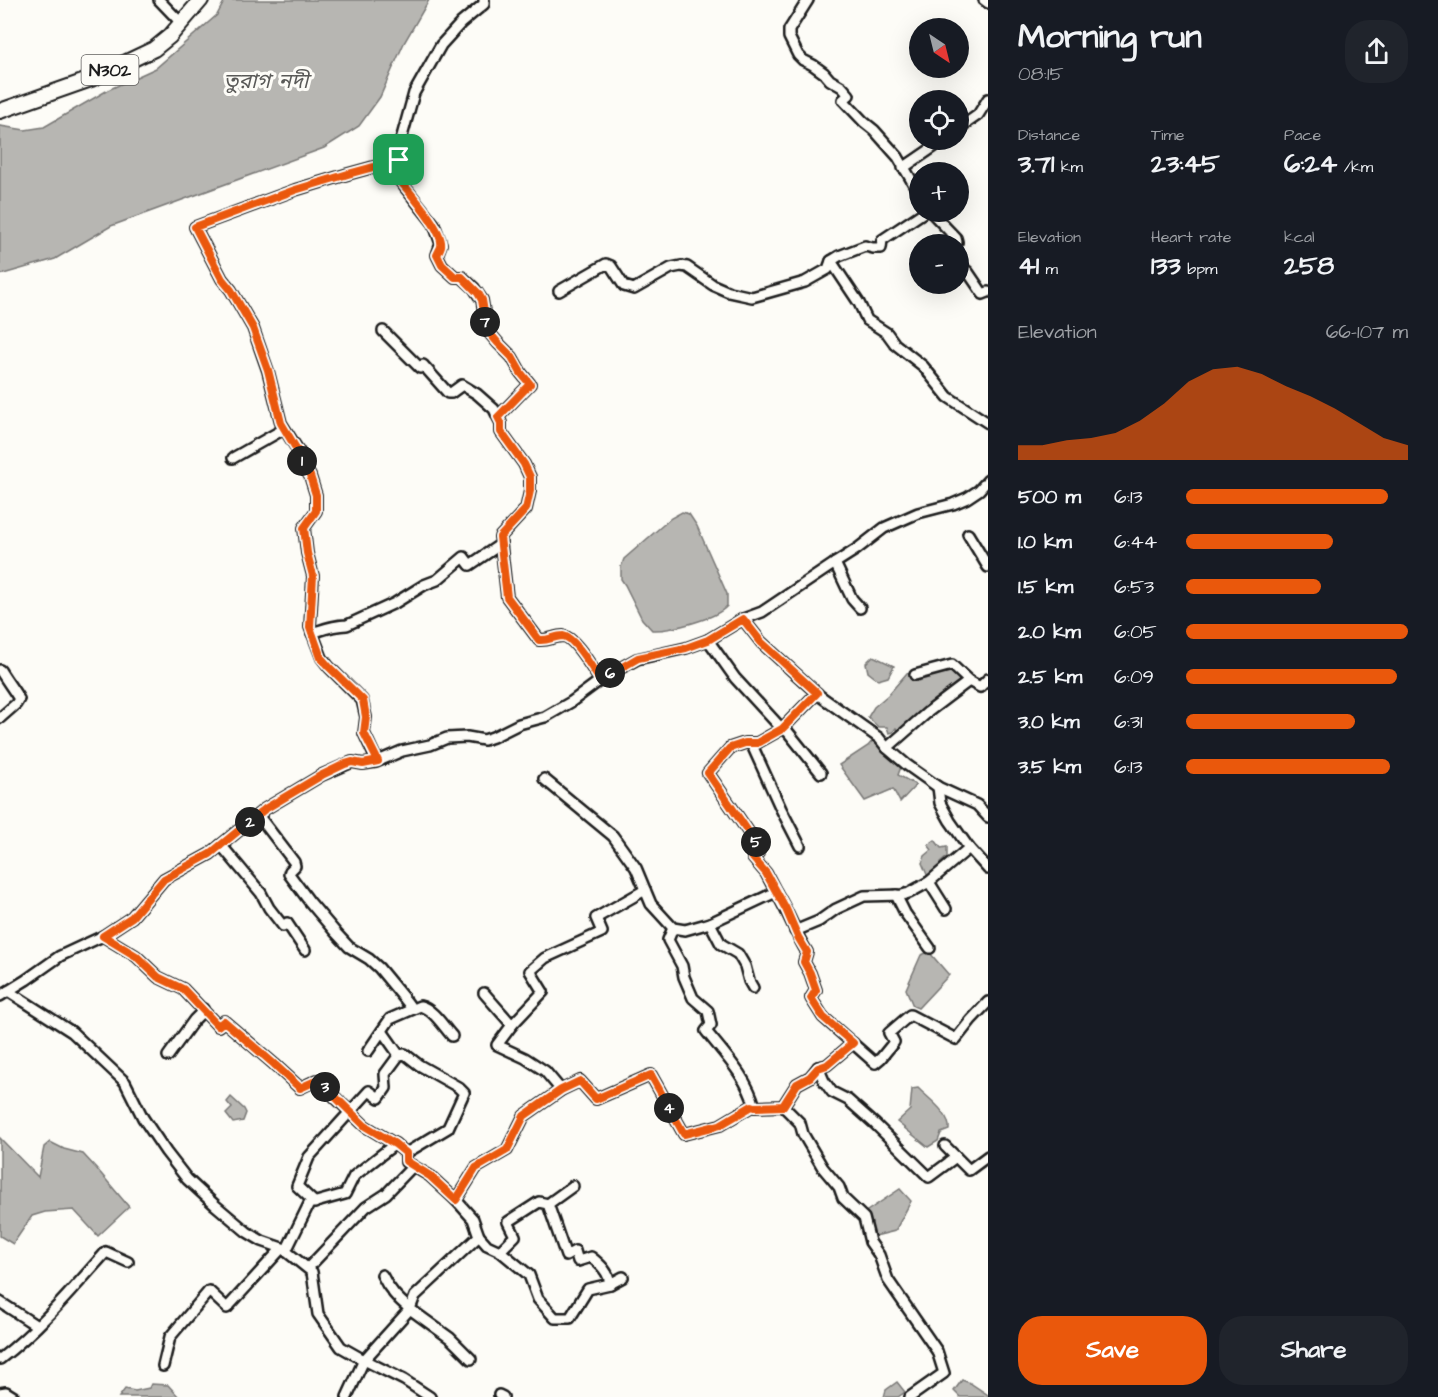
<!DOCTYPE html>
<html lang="en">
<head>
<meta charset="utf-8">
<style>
  :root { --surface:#171b24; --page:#20242c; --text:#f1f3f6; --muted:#9ea1a6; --accent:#ea580c }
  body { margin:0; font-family:"Architects Daughter","Noto Sans Bengali",sans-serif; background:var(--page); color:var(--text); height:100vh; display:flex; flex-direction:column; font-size:22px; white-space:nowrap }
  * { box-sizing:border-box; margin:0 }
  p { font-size:20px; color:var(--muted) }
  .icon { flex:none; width:33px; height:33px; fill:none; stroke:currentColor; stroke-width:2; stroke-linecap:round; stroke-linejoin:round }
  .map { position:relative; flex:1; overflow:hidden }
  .side { display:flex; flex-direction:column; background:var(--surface); width:450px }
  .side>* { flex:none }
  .needle { width:39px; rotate:145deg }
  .controls { position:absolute; left:909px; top:18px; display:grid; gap:12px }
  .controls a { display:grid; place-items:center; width:60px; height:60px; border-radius:50%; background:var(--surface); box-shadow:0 6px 24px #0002; font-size:30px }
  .pin { position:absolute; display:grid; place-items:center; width:51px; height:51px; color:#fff; margin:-26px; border-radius:12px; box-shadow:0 3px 9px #0006 }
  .km { position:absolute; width:30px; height:30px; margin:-15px; border-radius:50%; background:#222; color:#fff; font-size:16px; line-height:30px; text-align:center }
  .round { display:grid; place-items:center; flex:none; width:63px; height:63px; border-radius:24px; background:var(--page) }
  .summary { display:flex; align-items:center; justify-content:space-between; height:102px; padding:0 30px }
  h1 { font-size:33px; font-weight:700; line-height:45px }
  .stats { display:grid; grid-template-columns:repeat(3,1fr); gap:9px; height:102px; padding:6px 30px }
  .stats div { display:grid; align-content:center }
  .stats b { font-size:26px; font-weight:700 }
  .stats small { font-size:16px; font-weight:400 }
  .stats p { font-size:16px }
  .chart { height:168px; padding:12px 30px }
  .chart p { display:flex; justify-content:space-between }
  .chart svg { width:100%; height:108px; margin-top:6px; fill:var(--accent); opacity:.7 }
  .action { display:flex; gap:12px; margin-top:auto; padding:12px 30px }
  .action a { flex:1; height:69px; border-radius:24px; background:var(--accent); color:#fff; font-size:24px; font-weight:700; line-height:69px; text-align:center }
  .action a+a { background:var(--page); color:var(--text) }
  ul { padding:0 30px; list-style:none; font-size:20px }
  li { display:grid; grid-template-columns:96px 72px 1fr; align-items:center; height:45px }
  li i { height:15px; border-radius:8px; background:var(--accent) }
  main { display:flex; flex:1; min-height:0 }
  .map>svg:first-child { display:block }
  .water { fill:#b7b6b2; stroke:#797876; stroke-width:1.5 }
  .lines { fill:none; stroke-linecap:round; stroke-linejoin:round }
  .minor-casing { stroke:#1c1c1c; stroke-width:14 }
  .highway-casing { stroke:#1c1c1c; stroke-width:18 }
  .minor { stroke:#fdfcf7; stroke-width:9 }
  .highway { stroke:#fdfcf7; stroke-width:14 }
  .route-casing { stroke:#fff; stroke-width:12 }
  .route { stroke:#ea580c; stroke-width:8 }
  .labels { text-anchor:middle; stroke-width:6; stroke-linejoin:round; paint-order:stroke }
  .shield { fill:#fdfcf7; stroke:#605f5e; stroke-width:1.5 }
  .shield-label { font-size:18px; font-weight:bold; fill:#1c1c1c }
  .water-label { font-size:21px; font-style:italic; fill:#5a5a58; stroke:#fdfcf7 }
</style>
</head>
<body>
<main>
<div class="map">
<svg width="988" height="1397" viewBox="0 0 988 1397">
  <rect width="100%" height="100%" fill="#fdfcf7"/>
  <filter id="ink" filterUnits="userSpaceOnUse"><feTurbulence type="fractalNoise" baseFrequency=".0167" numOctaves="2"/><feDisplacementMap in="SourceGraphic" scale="12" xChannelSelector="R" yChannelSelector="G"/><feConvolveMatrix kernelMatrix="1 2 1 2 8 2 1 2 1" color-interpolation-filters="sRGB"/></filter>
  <g filter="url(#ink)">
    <g class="water">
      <path d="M225,0H429L404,43L380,97L359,126L324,148L111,226L55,259L0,275V126L25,130L44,127L108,90L156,68L217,15Z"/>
      <path d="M682,512L689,514L697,526L727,594V606C716,619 669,631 652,630L642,619L625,585L621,579V567L624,559L671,518Z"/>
      <path d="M873,656L894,666L888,677L878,680L868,672L866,663Z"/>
      <path d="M951,667L967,681L901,733L896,728L893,732L889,733L887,727H878L868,717L874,707L888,695L907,673L914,677Z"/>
      <path d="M873,740L901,767L898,775L916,785L900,802L893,789L865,801L839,765L868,746Z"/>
      <path d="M935,840L941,848L947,847V857L940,863V870L928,877L922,863L925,856L932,850L928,845Z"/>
      <path d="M929,952L949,975L918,1008L913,1006L906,989L921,955Z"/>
      <path d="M918,1088C929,1099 951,1114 949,1130L941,1133L938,1141L928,1147L897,1122L910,1110L912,1089Z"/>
      <path d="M231,1097L244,1109L246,1113L243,1121L233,1123L226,1114L232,1108L227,1102Z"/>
      <path d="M0,1138L38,1177L44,1147L50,1142L64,1149L83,1154L97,1169L129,1207L98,1236L74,1210L45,1212L32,1216L13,1244L0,1236Z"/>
      <path d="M900,1189L911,1201L895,1231L871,1237L864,1213Z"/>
      <path d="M962,1380L970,1383L988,1395V1397H960L954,1391Z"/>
      <path d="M897,1382L905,1392L898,1397H884L886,1390Z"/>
      <path d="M151,1384L168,1385L179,1397H119L125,1389L135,1391L149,1388Z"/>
    </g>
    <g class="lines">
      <g class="minor-casing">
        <g id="minor">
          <path d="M159,0L182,24"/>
          <path d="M484,0V4L461,23L441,45L414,93L401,140L397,177L434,224L441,244L437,255L442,265L455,277H462L474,288L482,300L487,330L498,343L512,357L521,373L530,384L498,417"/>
          <path d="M808,0L789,30V37L798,55L803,60L813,65L824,73L830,80L842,87L849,95L843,100L864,122L874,130L898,157L920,195"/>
          <path d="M984,0L988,3"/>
          <path d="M958,129L978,115L988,99"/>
          <path d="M903,168L944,140"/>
          <path d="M931,212L956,238L957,242L955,244"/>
          <path d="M831,261L859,303L867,320L887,333L895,344L923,366L948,397L988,423"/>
          <path d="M958,263L968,272L983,294L988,292"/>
          <path d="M559,291L606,264L611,266L624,286L634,289L671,268L681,266L687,267L713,285L729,292L752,297L805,282L828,269L831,261L839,256L865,246L873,248H881L882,240L924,212"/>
          <path d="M233,458L284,429"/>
          <path d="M968,534L988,567"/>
          <path d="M501,544L507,597L539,640C548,641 555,636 563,636C575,637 593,670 600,680"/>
          <path d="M835,563L852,599L860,608"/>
          <path d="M743,619L761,642L820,696L879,738L887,748L907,765L938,787L977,805L988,817"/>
          <path d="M312,633C324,629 334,625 347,625L395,603L424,585L437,580L464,557L470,565L501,544L500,537L526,509L530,491V477L524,464L501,432V423L494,409L477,394L462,385L451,393H448L423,365L420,368L383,331"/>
          <path d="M708,640L735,678L782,729L817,693"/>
          <path d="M0,670C6,680 13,689 19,699L16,704L0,718"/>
          <path d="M969,681L980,687L988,679"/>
          <path d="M784,727L821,773"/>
          <path d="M751,743L781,809L800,846"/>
          <path d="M887,748L928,712L969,681L952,665L915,675"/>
          <path d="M377,761L364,733L366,717L362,700L329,667L322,658L310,627L313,576L307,553L304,528L316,511V495L310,476L303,465L301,455L281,423L268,371L253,328L231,290L222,279L195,227L295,190L348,174L399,160"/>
          <path d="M544,779L613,836L636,868L651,904L673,928L685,930L710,923L776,892C788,911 795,933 807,952L804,962L810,973L816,990L811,998L823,1017L875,1063L881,1058L894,1042L889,1033L910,1015L956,1039L971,1020L988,1002"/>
          <path d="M938,787L940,803L950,821L969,848L988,869"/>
          <path d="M258,815L294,862L295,866L290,871L289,874L309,901L336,933L349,947L369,959L379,968L407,1002L412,1009"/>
          <path d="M221,845L261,893L269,908L283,926L287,923L305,950"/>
          <path d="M929,882L946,909"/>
          <path d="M776,892L766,873L753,858L758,853L755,850L756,843L708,773L730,748L745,743H757L782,729"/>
          <path d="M896,895L905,913L930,948"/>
          <path d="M710,923L721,944L738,954L745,966L749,981L753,988"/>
          <path d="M673,928L668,940L682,966L684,977L693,998L708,1011L711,1025L706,1031C725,1055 747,1077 755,1107"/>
          <path d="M795,931L819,921L836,909L864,896L902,895L909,893L929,882L969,848"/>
          <path d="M103,936L136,956L158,977L183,989L218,1026L224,1021L274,1064L300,1088L317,1080L365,1126L395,1144L406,1153"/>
          <path d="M8,991L72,1032L125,1082L143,1118L166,1152L187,1179L215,1205L247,1232L262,1241L282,1248L312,1272L318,1314L341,1347L364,1360L404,1380L430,1397"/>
          <path d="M484,993L512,1025L497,1045L525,1058L545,1071L561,1090"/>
          <path d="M0,996L26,980L60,956L103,936L132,917L164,879L210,854L265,809L322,775L352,762L363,764L376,762L402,751L430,745L447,738L467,737L484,740L493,737L519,724L545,717L571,702L606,676L637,659L686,648L708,640L743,619L762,612L835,563L857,549L884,528L918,513L953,504L967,498L979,490L988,480"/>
          <path d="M512,1025L543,992L530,971L545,958L602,932L596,918L645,890"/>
          <path d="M382,1031L399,1055L405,1054L419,1065L458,1087L464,1093L448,1128L406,1153V1162L430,1176L456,1200"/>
          <path d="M368,1051L390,1019L420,1006C433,1009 443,1026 452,1036"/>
          <path d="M168,1056L194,1020L202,1012L203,1009"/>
          <path d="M818,1067L824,1081L832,1092L848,1100L875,1124L929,1177L956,1157L969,1170L988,1156"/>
          <path d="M783,1106L800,1123L803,1134L823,1168L839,1187L843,1198L864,1218L870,1242L879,1255L888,1280L937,1351L944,1373L910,1397"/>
          <path d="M945,1146L956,1157"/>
          <path d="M315,1203L297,1186L309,1157L369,1091L379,1098L386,1088L385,1074L399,1055"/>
          <path d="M548,1204L573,1186"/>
          <path d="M479,1236L487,1245L500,1251L515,1236L508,1222L539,1202L548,1204L566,1256L575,1251L578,1261L591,1257C600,1264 609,1272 610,1284L623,1277"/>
          <path d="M286,1251L309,1204L345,1194L354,1176L395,1144"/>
          <path d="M500,1251L529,1275L538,1299L555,1318H570L588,1289L610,1284"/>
          <path d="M308,1268L366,1207L386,1194L413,1166"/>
          <path d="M0,1302L37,1326"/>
          <path d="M0,1359C40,1328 73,1289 106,1252L128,1262"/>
          <path d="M471,1359L450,1338L410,1309L415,1296L479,1236L473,1219L456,1200L476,1168L507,1150L524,1116L561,1090L580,1081L596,1099L651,1075L684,1134L720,1125L752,1106L755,1107L783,1106L797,1084L810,1077L818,1067L827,1065L853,1043"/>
          <path d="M163,1366L170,1337L209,1291L227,1308L282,1248"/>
          <path d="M0,1393L6,1392L14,1397"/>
          <path d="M499,1395L503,1397"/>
          <path d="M347,1397L364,1360L410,1309C398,1299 389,1290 382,1275"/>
        </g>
      </g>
      <g class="highway-casing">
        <path id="highway" d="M0,111L91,79L154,49L170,36L201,0"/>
      </g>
      <use href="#minor" class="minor"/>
      <use href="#highway" class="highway"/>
    </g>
  </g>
  <g class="lines" filter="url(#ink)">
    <g class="route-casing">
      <path id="route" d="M399,160L397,177C408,191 444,230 441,246C441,247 437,255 437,255L442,265L455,277H462L478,293L482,300L487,330L498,343L512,357L521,373L530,384L498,417L501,423V432L524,464L530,477V491L526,509L500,537L507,597L539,640C548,641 555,636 563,636C575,637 593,670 600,680L638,658L686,648L708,640L743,619L761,642L817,693L782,729L757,743H745L730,748L708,773L756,843L755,850L758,853L753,858L766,873L786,909L798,937L807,952L804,962L810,973L816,990L811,998L823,1017L853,1043L827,1065L818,1068L810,1077L797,1084L783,1106L755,1107L752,1106L720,1125L684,1134L651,1075L596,1099L580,1081L561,1090L524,1116L507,1150L476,1168L456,1200L430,1176L406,1161V1153L395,1144L365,1126L318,1080L300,1088L274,1064L224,1021L218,1026L183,989L158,977L136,956L103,936L132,917L164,879L210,854L265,809L322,775L345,764L352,762L363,764L378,761L364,733L366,717L363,700L329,667L321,658L310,627L313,576L307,553L304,528L316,511V495L310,476L303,465L300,455L281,423L268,370L253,328L231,290L222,279L195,227L295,190L348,174Z"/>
    </g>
    <use href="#route" class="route"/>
  </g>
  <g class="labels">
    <rect class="shield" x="81.5" y="55" width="57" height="30" rx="4.5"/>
    <g class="shield-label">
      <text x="110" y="76">N302</text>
    </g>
    <g class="water-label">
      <text x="266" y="88">তুরাগ নদী</text>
    </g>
  </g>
</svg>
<div class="controls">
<a><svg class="needle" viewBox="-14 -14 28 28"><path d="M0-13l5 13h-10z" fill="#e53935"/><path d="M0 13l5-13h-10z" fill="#9ea1a6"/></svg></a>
<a><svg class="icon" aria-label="locate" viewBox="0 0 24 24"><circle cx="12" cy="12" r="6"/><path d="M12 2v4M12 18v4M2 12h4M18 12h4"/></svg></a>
<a>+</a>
<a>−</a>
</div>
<div class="pin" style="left:399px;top:160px;background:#1e9e55"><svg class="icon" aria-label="arrive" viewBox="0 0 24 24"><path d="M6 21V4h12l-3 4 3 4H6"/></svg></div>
<b class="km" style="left:302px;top:461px">1</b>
<b class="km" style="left:250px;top:822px">2</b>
<b class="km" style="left:325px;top:1087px">3</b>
<b class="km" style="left:669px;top:1108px">4</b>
<b class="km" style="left:756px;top:842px">5</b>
<b class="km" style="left:610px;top:673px">6</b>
<b class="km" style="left:485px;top:322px">7</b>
</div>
<section class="side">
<div class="summary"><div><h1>Morning run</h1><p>08:15</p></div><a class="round"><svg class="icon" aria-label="share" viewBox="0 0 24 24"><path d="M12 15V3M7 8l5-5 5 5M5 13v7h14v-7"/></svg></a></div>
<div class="stats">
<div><p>Distance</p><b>3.71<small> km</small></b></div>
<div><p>Time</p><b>23:45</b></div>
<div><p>Pace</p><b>6:24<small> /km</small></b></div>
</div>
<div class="stats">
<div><p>Elevation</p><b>41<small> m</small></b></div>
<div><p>Heart rate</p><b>133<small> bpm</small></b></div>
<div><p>kcal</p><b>258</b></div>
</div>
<div class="chart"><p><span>Elevation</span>66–107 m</p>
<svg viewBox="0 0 160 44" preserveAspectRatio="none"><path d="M0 44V38L10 38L20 36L30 35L40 33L50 28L60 21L70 12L80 7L90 6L100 9L110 14L120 18L130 23L140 29L150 35L160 38V44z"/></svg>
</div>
<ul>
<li><b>500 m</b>6:13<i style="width:91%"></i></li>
<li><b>1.0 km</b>6:44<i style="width:66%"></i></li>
<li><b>1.5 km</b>6:53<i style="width:61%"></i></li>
<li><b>2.0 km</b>6:05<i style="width:100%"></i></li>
<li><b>2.5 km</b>6:09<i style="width:95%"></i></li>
<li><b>3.0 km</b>6:31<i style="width:76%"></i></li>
<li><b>3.5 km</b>6:13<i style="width:92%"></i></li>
</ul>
<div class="action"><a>Save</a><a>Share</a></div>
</section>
</main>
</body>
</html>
